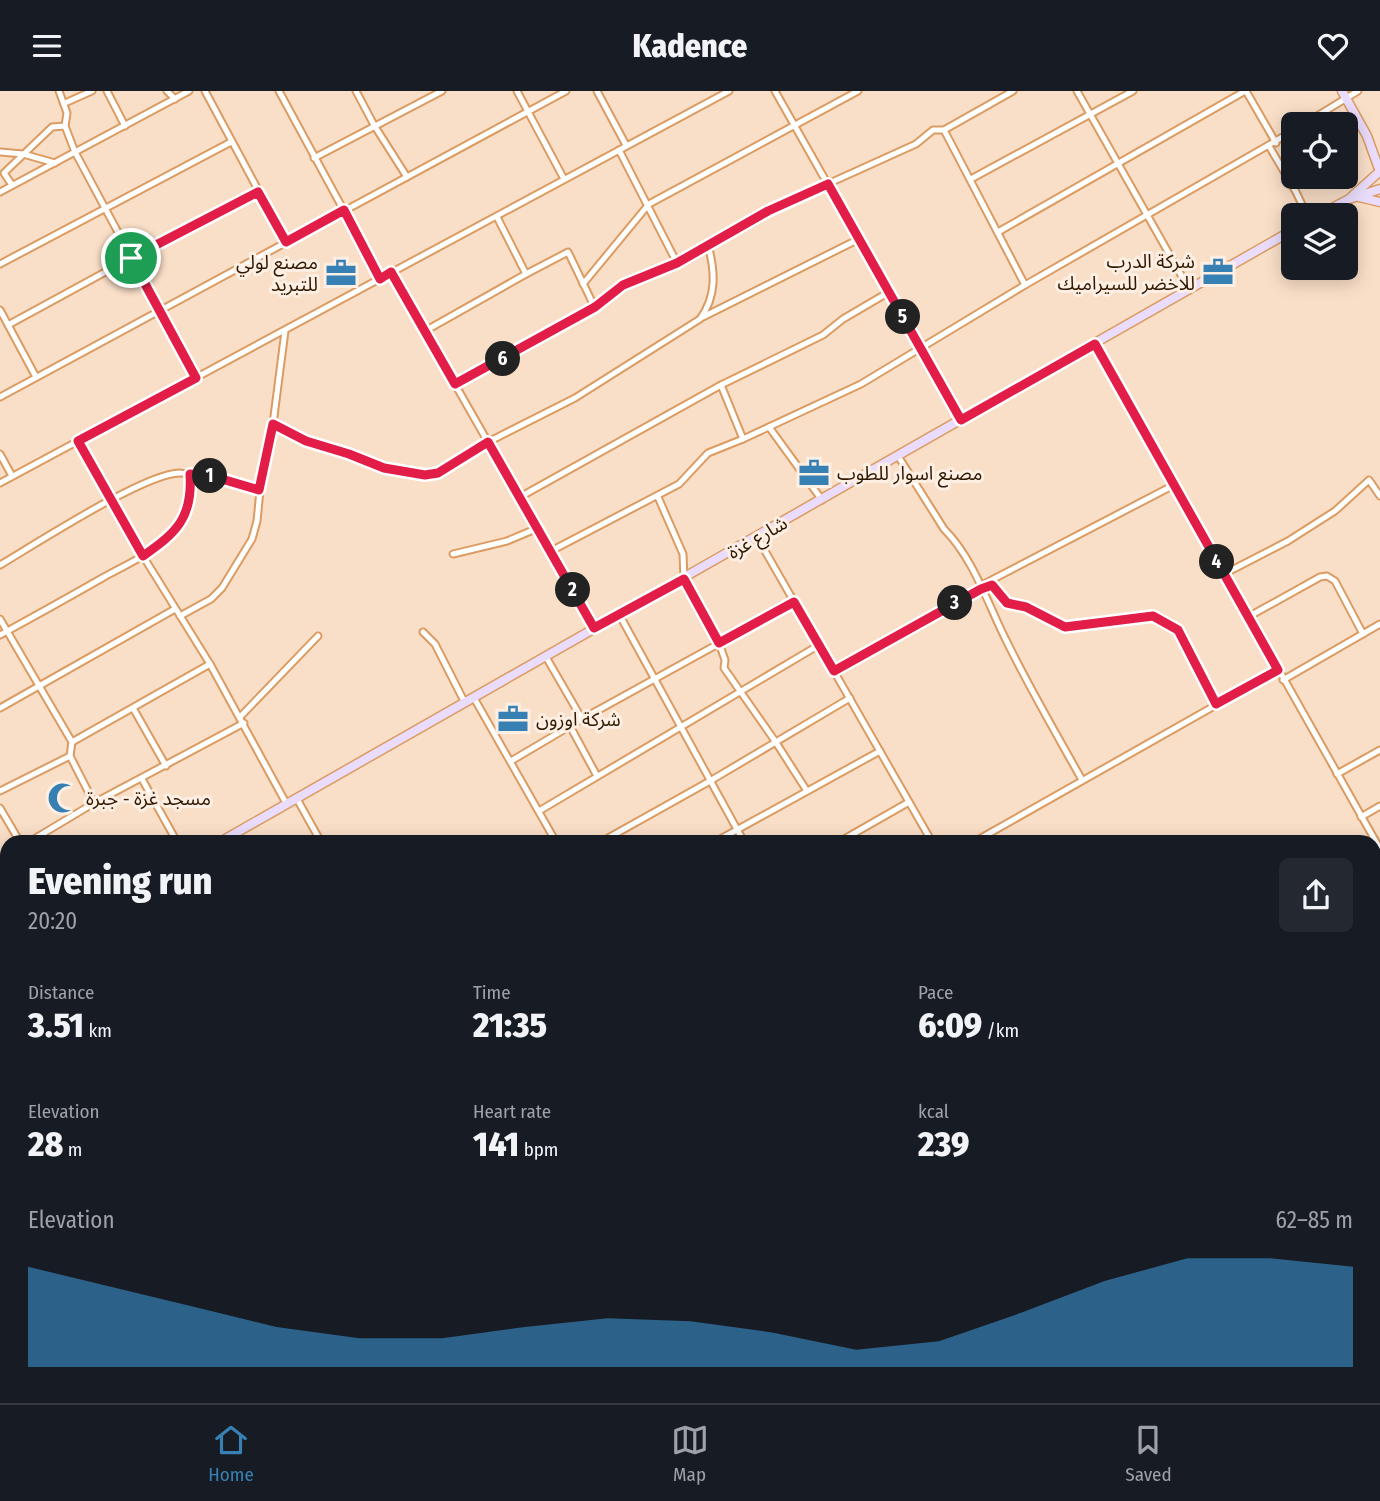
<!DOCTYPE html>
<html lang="en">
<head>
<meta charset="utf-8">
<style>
  :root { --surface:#171b24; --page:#242831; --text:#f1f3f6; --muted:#9ea1a6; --line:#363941; --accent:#3680b4 }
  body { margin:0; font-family:"Fira Sans Condensed","Noto Sans Arabic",sans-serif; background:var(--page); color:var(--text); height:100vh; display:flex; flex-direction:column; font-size:26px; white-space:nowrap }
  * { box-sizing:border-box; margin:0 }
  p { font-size:23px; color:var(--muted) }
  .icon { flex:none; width:38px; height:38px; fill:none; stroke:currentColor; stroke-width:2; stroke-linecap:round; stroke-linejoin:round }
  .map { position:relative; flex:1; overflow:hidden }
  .drawer { position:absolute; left:0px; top:744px; width:1381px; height:569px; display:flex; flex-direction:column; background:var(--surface); border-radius:21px 21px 0 0; box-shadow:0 4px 18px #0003 }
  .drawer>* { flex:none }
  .tools { position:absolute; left:1281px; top:21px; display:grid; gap:14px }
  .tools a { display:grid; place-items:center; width:77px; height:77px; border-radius:10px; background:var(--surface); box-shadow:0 4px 18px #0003; font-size:35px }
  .pin { position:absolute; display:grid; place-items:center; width:60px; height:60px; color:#fff; margin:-30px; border:4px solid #fff; border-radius:50%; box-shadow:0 2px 7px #0007 }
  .km { position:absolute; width:35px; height:35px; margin:-18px; border-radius:50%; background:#222; color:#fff; font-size:19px; line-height:35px; text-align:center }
  .round { display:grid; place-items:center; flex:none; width:74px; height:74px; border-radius:10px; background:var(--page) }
  .summary { display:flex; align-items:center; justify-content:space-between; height:119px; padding:0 28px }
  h1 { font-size:38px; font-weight:800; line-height:52px }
  .stats { display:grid; grid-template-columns:repeat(3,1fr); gap:10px; height:119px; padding:7px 28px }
  .stats div { display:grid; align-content:center }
  .stats b { font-size:35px; font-weight:800 }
  .stats small { font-size:19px; font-weight:400 }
  .stats p { font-size:19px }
  .chart { height:196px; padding:14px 28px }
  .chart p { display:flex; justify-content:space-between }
  .chart svg { width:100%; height:126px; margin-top:7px; fill:var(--accent); opacity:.7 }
  header { display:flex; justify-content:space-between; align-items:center; height:91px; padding:0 28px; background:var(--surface); font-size:32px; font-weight:800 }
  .menu { display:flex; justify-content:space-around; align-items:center; height:98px; border-top:2px solid var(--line); background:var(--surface); font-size:19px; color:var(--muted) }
  .menu a { display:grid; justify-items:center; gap:4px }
  .menu .on { color:var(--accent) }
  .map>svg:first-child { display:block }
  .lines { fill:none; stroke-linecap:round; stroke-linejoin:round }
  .street-casing { stroke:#db9b61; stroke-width:9 }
  .secondary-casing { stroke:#db9b61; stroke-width:11 }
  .street { stroke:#fff; stroke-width:5 }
  .secondary { stroke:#eadcfc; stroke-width:8 }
  .route-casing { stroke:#fff; stroke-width:14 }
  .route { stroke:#e11d48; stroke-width:9 }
  .labels { text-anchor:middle; stroke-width:6; stroke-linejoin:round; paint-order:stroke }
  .poi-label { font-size:19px; fill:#301800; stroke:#fdefe4; text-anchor:start }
  .street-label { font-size:19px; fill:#301800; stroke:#fdefe4 }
</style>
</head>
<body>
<header><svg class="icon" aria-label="menu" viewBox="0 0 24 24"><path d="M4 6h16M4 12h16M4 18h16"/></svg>Kadence<svg class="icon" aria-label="heart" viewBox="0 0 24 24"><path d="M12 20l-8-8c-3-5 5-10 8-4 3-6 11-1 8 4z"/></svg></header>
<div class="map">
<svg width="1380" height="1312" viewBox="0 0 1380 1312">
  <rect width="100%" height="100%" fill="#fadfc8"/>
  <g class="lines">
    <g class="street-casing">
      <g id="street">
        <path d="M59,0L67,22L65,35L75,61L196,287"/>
        <path d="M107,0L125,35"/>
        <path d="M167,0L175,8"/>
        <path d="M205,0L286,151"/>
        <path d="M279,0L381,188"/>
        <path d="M356,0L374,34L407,86"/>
        <path d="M517,0L564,88"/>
        <path d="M597,0L626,54"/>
        <path d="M775,0L961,329"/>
        <path d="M1077,0L1189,198"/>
        <path d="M1246,0L1276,52"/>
        <path d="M65,12L92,0"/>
        <path d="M1304,33L1358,0"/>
        <path d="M944,39L1025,194"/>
        <path d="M1269,55L1296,101L1307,124"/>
        <path d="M619,59L677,172L768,120L916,53L933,39H944L1013,0"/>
        <path d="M0,61L23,63L55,72"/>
        <path d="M314,67L442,0"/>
        <path d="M971,88L1133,0"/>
        <path d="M12,94L4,82L52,36L65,35"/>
        <path d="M0,101L189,0"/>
        <path d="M998,141L1245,0"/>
        <path d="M0,173L231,51"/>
        <path d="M391,181L594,537"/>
        <path d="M583,193L649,113L858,0"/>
        <path d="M595,217L623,194L677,172"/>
        <path d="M0,219L36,286"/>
        <path d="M703,226L859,148"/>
        <path d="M8,234L131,167L258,101"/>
        <path d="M425,240L526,183"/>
        <path d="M1095,253L1380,758"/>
        <path d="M455,293L595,217L568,161L526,183L497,126"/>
        <path d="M721,294L743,348"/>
        <path d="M0,306L566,0"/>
        <path d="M273,333L306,350L349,363L384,377L431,384L488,351L575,307L700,228C717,205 715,180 708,154"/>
        <path d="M769,336L822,409"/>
        <path d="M78,350L143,465L210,573L286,712"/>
        <path d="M0,363L12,385"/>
        <path d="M898,365L944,438C974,468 988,514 1007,551C1030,598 1057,644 1082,689"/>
        <path d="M0,392L729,0"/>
        <path d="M520,406L721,294L823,244L843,228L889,201"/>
        <path d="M658,406L683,463L684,488L719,552L725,569L724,577L775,650L807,700"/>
        <path d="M757,446L932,751"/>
        <path d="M551,460L679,393L708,362L743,348L861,293L1025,194L1293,40"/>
        <path d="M453,463L507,450L538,437"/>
        <path d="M0,474C34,454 148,380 181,382C208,383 233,393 259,399"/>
        <path d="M1224,483L1288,450L1335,420L1369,389L1380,405"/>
        <path d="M980,495L1174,394"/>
        <path d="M619,523L744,751"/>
        <path d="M180,525L211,508L222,497L252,448L257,430L262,379L273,333L285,240"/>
        <path d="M1248,526L1320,486L1327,485L1335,490L1363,543"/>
        <path d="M0,528L72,651"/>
        <path d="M423,541L435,553L465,612"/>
        <path d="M0,544C35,525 69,506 104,486C129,472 161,459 179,435C190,421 191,400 190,383"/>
        <path d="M546,566L582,628"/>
        <path d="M834,580L981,498L992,494L1007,512L1026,516L1065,536L1153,525L1178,539L1216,613"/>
        <path d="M1283,589L1380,533"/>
        <path d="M474,607L556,751"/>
        <path d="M0,617L175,518"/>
        <path d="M133,617L166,675"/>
        <path d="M240,626L318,545"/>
        <path d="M570,635L597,685"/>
        <path d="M70,665L94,712"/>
        <path d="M511,670L582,628L794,511"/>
        <path d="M1337,683L1380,659"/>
        <path d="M142,688L177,751"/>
        <path d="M0,700L70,665L72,651L210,573"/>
        <path d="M297,708L321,751"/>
        <path d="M0,717L20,751"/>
        <path d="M539,720L819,554"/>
        <path d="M1361,726L1380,715"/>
        <path d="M29,751L94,712L244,632"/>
        <path d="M601,751L710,690L850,607"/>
        <path d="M715,751L880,660"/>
        <path d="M839,751L909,711"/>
        <path d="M974,751L1278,579"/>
        <path d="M0,767L7,763"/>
        <path d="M0,855L7,866"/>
        <path d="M0,954L7,950"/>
        <path d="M0,965L7,978"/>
        <path d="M0,1024L7,1020"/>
        <path d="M0,1084L7,1080"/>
        <path d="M0,1126L7,1143"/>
        <path d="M1233,1306L1237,1312"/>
      </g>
    </g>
    <g class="secondary-casing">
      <g id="secondary">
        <path d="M1342,0L1367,45L1379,78"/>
        <path d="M1359,106L1380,111"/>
        <path d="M1352,107L1380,98"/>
        <path d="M1319,124L1349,108L1378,82"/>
        <path d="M220,751L1293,139"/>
        <path d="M0,877L7,873"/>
      </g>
    </g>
    <use href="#street" class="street"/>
    <use href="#secondary" class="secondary"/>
  </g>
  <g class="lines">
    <g class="route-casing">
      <path id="route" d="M828,93L961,329L1095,253L1278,579L1216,613L1178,539L1153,525L1065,536L1026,516L1007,512L992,494L981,498L834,580L794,511L719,552L684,488L594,537L488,351L438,382L425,384L384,377L349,363L306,350L273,333L259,399L215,386L190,383C193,427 176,442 143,465L78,350L196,287L131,167L258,101L286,151L344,119L380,188L391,181L455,293L595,216L623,194L677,172L768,120Z"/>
    </g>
    <use href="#route" class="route"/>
  </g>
  <defs>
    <g id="office-bare" transform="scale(2.415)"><path d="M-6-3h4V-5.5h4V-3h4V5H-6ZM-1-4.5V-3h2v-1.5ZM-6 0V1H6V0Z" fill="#3680b4" stroke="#fdefe4" stroke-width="2.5" paint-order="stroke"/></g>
    <g id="mosque-bare" transform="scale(2.415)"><path d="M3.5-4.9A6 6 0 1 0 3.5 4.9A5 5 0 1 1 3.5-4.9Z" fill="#3680b4" stroke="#fdefe4" stroke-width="2.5" paint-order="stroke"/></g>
  </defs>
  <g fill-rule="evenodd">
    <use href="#office-bare" x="1218" y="181"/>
    <use href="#office-bare" x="341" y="182"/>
    <use href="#office-bare" x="814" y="382"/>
    <use href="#office-bare" x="513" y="628"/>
    <use href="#mosque-bare" x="63" y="707"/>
  </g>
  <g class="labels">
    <g class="poi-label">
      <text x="1195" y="177" text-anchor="end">شركة الدرب<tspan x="1195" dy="22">للاخضر للسيراميك</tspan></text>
      <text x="318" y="178" text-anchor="end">مصنع لولي<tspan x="318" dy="22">للتبريد</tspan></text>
      <text x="837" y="389">مصنع اسوار للطوب</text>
      <text x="536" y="635">شركة اوزون</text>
      <text x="86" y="714">مسجد غزة - جبرة</text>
    </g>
    <g class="street-label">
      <text transform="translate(757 446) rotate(-30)" y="7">شارع غزة</text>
    </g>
  </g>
</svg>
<div class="tools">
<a><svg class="icon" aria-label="locate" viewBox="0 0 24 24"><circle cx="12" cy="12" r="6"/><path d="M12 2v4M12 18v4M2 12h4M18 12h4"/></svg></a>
<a><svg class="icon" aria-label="layers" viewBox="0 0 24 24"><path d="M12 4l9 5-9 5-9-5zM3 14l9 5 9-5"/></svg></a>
</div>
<div class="pin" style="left:131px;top:167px;background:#1e9e55"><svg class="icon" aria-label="arrive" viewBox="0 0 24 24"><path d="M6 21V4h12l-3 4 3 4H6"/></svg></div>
<b class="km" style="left:210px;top:385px">1</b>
<b class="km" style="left:573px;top:499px">2</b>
<b class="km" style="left:955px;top:512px">3</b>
<b class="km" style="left:1217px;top:471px">4</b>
<b class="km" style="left:903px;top:226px">5</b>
<b class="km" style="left:503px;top:268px">6</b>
<section class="drawer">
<div class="summary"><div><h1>Evening run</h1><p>20:20</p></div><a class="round"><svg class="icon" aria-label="share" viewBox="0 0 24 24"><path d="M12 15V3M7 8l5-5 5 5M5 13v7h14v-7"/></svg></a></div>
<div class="stats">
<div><p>Distance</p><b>3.51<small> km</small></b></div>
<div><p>Time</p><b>21:35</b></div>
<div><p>Pace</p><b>6:09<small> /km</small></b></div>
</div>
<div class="stats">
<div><p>Elevation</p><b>28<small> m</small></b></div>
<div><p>Heart rate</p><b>141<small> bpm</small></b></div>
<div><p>kcal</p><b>239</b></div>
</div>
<div class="chart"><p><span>Elevation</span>62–85 m</p>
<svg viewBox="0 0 160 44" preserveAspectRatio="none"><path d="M0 44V9L10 16L20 23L30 30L40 34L50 34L60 30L70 27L80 28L90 32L100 38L110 35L120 25L130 14L140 6L150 6L160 9V44z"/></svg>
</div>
</section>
</div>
<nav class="menu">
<a class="on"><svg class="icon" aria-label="home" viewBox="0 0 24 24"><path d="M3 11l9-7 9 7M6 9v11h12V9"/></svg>Home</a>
<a><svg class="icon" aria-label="map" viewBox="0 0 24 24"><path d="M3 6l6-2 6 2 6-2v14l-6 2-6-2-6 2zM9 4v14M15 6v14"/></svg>Map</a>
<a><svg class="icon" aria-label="saved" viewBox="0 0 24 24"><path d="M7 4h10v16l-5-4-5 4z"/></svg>Saved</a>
</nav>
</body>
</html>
